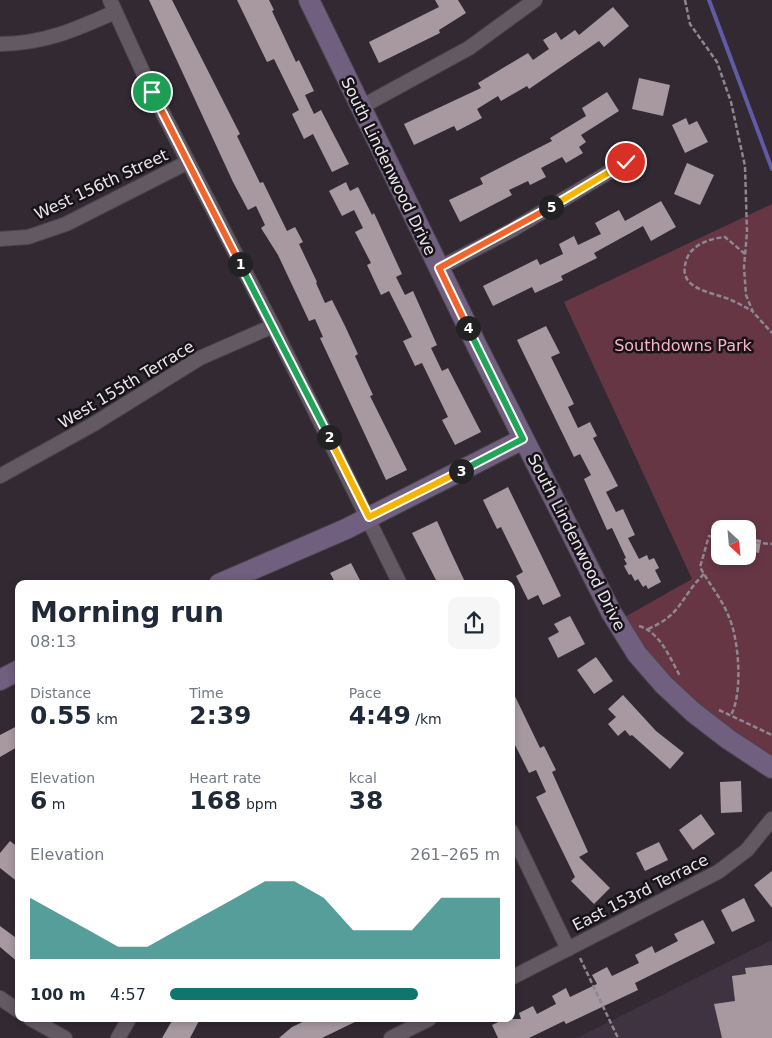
<!DOCTYPE html>
<html lang="en">
<head>
<meta charset="utf-8">
<style>
  :root { --surface:#fff; --page:#f6f6f7; --text:#1f2937; --muted:#747a83; --accent:#0f766e }
  body { margin:0; font-family:"DejaVu Sans",sans-serif; background:var(--page); color:var(--text); height:100vh; display:flex; flex-direction:column; font-size:19px; white-space:nowrap }
  * { box-sizing:border-box; margin:0 }
  p { font-size:16px; color:var(--muted) }
  .icon { flex:none; width:28px; height:28px; fill:none; stroke:currentColor; stroke-width:2; stroke-linecap:round; stroke-linejoin:round }
  .map { position:relative; flex:1; overflow:hidden }
  .drawer { position:absolute; left:15px; top:580px; width:500px; height:442px; display:flex; flex-direction:column; background:var(--surface); border-radius:10px; box-shadow:0 2px 8px #0003 }
  .drawer>* { flex:none }
  .needle { width:32px; rotate:154deg }
  .tools { position:absolute; left:711px; top:520px; display:grid; gap:10px }
  .tools a { display:grid; place-items:center; width:45px; height:45px; border-radius:10px; background:var(--surface); box-shadow:0 2px 8px #0003; font-size:25px }
  .pin { position:absolute; display:grid; place-items:center; width:42px; height:42px; color:#fff; margin:-21px; border:2px solid #fff; border-radius:50%; box-shadow:0 1px 5px #0007 }
  .km { position:absolute; width:25px; height:25px; margin:-12px; border-radius:50%; background:#222; color:#fff; font-size:14px; line-height:25px; text-align:center }
  .round { display:grid; place-items:center; flex:none; width:52px; height:52px; border-radius:10px; background:var(--page) }
  .summary { display:flex; align-items:center; justify-content:space-between; height:85px; padding:0 15px }
  h1 { font-size:28px; font-weight:800; line-height:38px }
  .metrics { display:grid; grid-template-columns:repeat(3,1fr); gap:8px; height:85px; padding:5px 15px }
  .metrics div { display:grid; align-content:center }
  .metrics b { font-size:25px; font-weight:800 }
  .metrics small { font-size:14px; font-weight:400 }
  .metrics p { font-size:14px }
  .chart { height:140px; padding:10px 15px }
  .chart p { display:flex; justify-content:space-between }
  .chart svg { width:100%; height:90px; margin-top:5px; fill:var(--accent); opacity:.7 }
  ul { padding:0 15px; list-style:none; font-size:16px }
  li { display:grid; grid-template-columns:80px 60px 1fr; align-items:center; height:38px }
  li i { height:12px; border-radius:6px; background:var(--accent) }
  .map>svg:first-child { display:block }
  .built { fill:#403341 }
  .green { fill:#663645; fill-rule:evenodd }
  .lines { fill:none; stroke-linecap:round; stroke-linejoin:round }
  .stream { stroke:#615ba6; stroke-width:4 }
  .building { fill:#a899a1 }
  .street-casing { stroke:#4c454c; stroke-width:16 }
  .secondary-casing { stroke:#4c454c; stroke-width:22 }
  .path { stroke:#8e878f; stroke-width:2.5; stroke-dasharray:5 2.5; stroke-linecap:butt }
  .street { stroke:#625963; stroke-width:14 }
  .secondary { stroke:#705f7e; stroke-width:20 }
  .split-1-casing { stroke:#fff; stroke-width:10 }
  .split-2-casing { stroke:#fff; stroke-width:10 }
  .split-3-casing { stroke:#fff; stroke-width:10 }
  .split-4-casing { stroke:#fff; stroke-width:10 }
  .split-5-casing { stroke:#fff; stroke-width:10 }
  .split-6-casing { stroke:#fff; stroke-width:10 }
  .split-1 { stroke:#f0652b; stroke-width:6 }
  .split-2 { stroke:#22a559; stroke-width:6 }
  .split-3 { stroke:#f5b400; stroke-width:6 }
  .split-4 { stroke:#22a559; stroke-width:6 }
  .split-5 { stroke:#f0652b; stroke-width:6 }
  .split-6 { stroke:#f5b400; stroke-width:6 }
  .labels { text-anchor:middle; stroke-width:5; stroke-linejoin:round; paint-order:stroke }
  .street-label { font-size:16px; fill:#ebe6ec; stroke:#171418 }
  .park-label { font-size:16px; fill:#fcb3c7; stroke:#171418 }
</style>
</head>
<body>
<div class="map">
<svg width="772" height="1038" viewBox="0 0 772 1038">
  <rect width="100%" height="100%" fill="#322933"/>
  <path class="built" d="M772,940V1038H577Z"/>
  <path class="green" d="M772,204V755C712,717 662,679 623,618L692,579L564,302ZM720,529H748V556H720Z"/>
  <g class="lines">
    <path class="stream" d="M709,0L772,169"/>
  </g>
  <g class="building">
    <path d="M149,0H172L240,134L237,136L260,183L263,182L287,231L295,227L303,242L299,244L317,282L316,283L325,303L332,300L345,326L358,354L355,356L373,395L370,396L407,470L386,480L320,338L323,337L315,319L309,321L278,255L261,228L265,225L256,206L248,210L233,182Z"/>
    <path d="M237,0H269L274,10L272,11L296,62L299,60L314,91L305,95L314,114L321,110L349,164L332,172L313,134L304,139L292,114L299,110L274,59L267,62Z"/>
    <path d="M435,0H458L466,13L439,30L440,33L379,63L369,42L439,7Z"/>
    <path d="M613,7L629,26L604,47L599,41L529,89L527,86L501,101L498,96L477,109L482,118L457,131L454,126L414,145L404,124L481,88L478,83L528,53L533,60L549,49L543,40L556,32L561,40L575,30L579,35Z"/>
    <path d="M639,78L670,85L663,116L632,109Z"/>
    <path d="M607,92L619,111L581,135L586,142L579,147L583,153L566,163L562,157L541,168L546,177L530,185L528,181L509,190L512,195L460,222L449,200L483,184L480,178L552,141L550,138L586,116L582,108Z"/>
    <path d="M686,118L689,125L697,121L708,142L685,153L672,125Z"/>
    <path d="M687,163L714,175L700,205L674,194Z"/>
    <path d="M346,182L350,191L358,187L372,215L374,213L402,274L396,277L405,295L413,291L437,345L431,348L442,371L448,368L481,432L455,445L442,420L448,417L422,363L415,366L403,341L412,337L389,291L381,295L367,265L371,263L355,232L363,228L354,210L342,216L329,191Z"/>
    <path d="M661,201L676,227L651,241L643,226L594,253L597,258L561,276L563,280L535,293L532,287L493,306L483,286L537,259L540,265L563,254L559,244L574,236L578,245L601,234L595,223L619,210L625,221Z"/>
    <path d="M546,326L560,353L551,357L574,404L568,407L578,428L590,422L597,436L593,438L618,486L606,492L616,512L623,509L635,535L628,538L639,559L647,555L649,560L654,558L659,568L655,570L661,582L648,589L646,585L643,587L638,579L635,581L631,574L629,575L624,566L627,564L624,559L626,558L612,528L607,530L584,479L591,475L580,454L574,457L517,340Z"/>
    <path d="M508,487L561,596L543,605L538,595L528,600L516,576L523,572L501,527L497,529L483,500Z"/>
    <path d="M437,521L450,550L466,584H438L412,533Z"/>
    <path d="M749,538L761,540L759,553L748,551Z"/>
    <path d="M351,563L362,584H336L330,573Z"/>
    <path d="M570,616L585,644L558,658L548,638L559,632L554,624Z"/>
    <path d="M596,657L613,681L594,694L577,670Z"/>
    <path d="M511,688L540,748L544,746L556,770L552,772L588,852L579,857L610,888L594,904L571,881L575,877L536,797L546,792L536,770L529,773L511,737Z"/>
    <path d="M623,695L656,731L684,753L670,769L632,735L630,736L625,730L618,736L608,724L616,717L608,709Z"/>
    <path d="M19,725V746L0,757V735Z"/>
    <path d="M741,781L742,812L721,813L720,782Z"/>
    <path d="M701,814L715,834L693,850L679,830Z"/>
    <path d="M10,841L19,848V883L0,868V853Z"/>
    <path d="M659,842L668,860L645,871L636,853Z"/>
    <path d="M772,871V908L754,885Z"/>
    <path d="M744,898L755,921L732,932L721,910Z"/>
    <path d="M703,920L715,943L635,983L638,990L566,1024L564,1021L529,1038H498L492,1025L505,1019H521L519,1013L533,1006L537,1014L556,1004L552,996L566,988L570,997L597,984L592,975L607,967L612,976L639,963L635,955L652,946L655,953L678,941L674,934Z"/>
    <path d="M0,926L19,940V963L0,947Z"/>
    <path d="M772,965V1038H722L714,1004L735,1001L732,976L746,974L745,968Z"/>
    <path d="M173,1019H200L190,1038H162Z"/>
    <path d="M309,1019H361L322,1038H279L292,1027Z"/>
  </g>
  <g class="lines">
    <g class="street-casing">
      <g id="street">
        <path d="M110,0L152,92L273,326L400,584"/>
        <path d="M0,44C43,44 77,29 115,12"/>
        <path d="M361,107L469,48L535,0"/>
        <path d="M0,239L28,237L66,224L188,162"/>
        <path d="M439,268L512,230L626,162"/>
        <path d="M0,476L92,425L200,358L273,326"/>
        <path d="M511,831L568,949"/>
        <path d="M511,978L718,872L747,850L772,819"/>
        <path d="M0,998L19,1011"/>
        <path d="M31,1019L65,1038"/>
        <path d="M118,1038L129,1019"/>
        <path d="M391,1038L429,1019"/>
      </g>
    </g>
    <g class="secondary-casing">
      <g id="secondary">
        <path d="M309,0L479,350L611,612L637,654L664,685L693,712L728,739L772,768"/>
        <path d="M219,584L346,529L523,439"/>
        <path d="M0,680L19,670"/>
      </g>
    </g>
    <g class="path">
      <path d="M685,0L690,24L717,62L731,102L745,166L747,232L744,267L746,295L753,312L772,333"/>
      <path d="M745,254L725,237C712,238 694,244 688,256C673,290 711,291 731,300C738,303 745,307 752,311"/>
      <path d="M720,538L709,536L700,567C709,584 722,599 729,617C739,640 743,693 731,715"/>
      <path d="M748,542L772,544"/>
      <path d="M639,626C660,632 670,658 680,676"/>
      <path d="M648,629C683,614 680,597 704,574"/>
      <path d="M719,710L772,735"/>
      <path d="M580,958L618,1038"/>
    </g>
    <use href="#street" class="street"/>
    <use href="#secondary" class="secondary"/>
  </g>
  <g class="lines">
    <g class="split-1-casing">
      <path id="split-1" d="M152,92L240,264"/>
    </g>
    <g class="split-2-casing">
      <path id="split-2" d="M240,264L329,437"/>
    </g>
    <g class="split-3-casing">
      <path id="split-3" d="M329,437L369,517L461,471"/>
    </g>
    <g class="split-4-casing">
      <path id="split-4" d="M461,471L523,439L468,328"/>
    </g>
    <g class="split-5-casing">
      <path id="split-5" d="M468,328L439,268L551,207"/>
    </g>
    <g class="split-6-casing">
      <path id="split-6" d="M551,207L626,162"/>
    </g>
    <use href="#split-1" class="split-1"/>
    <use href="#split-2" class="split-2"/>
    <use href="#split-3" class="split-3"/>
    <use href="#split-4" class="split-4"/>
    <use href="#split-5" class="split-5"/>
    <use href="#split-6" class="split-6"/>
  </g>
  <g class="labels">
    <g class="street-label">
      <text transform="translate(389 166) rotate(64)" y="6">South Lindenwood Drive</text>
      <text transform="translate(101 184) rotate(-25)" y="6">West 156th Street</text>
      <text transform="translate(126 384) rotate(-31)" y="6">West 155th Terrace</text>
      <text transform="translate(577 542) rotate(63)" y="6">South Lindenwood Drive</text>
      <text transform="translate(640 892) rotate(-27)" y="6">East 153rd Terrace</text>
    </g>
    <g class="park-label">
      <text x="683" y="351">Southdowns Park</text>
    </g>
  </g>
</svg>
<div class="tools">
<a><svg class="needle" viewBox="-14 -14 28 28"><path d="M0-13l5 13h-10z" fill="#e53935"/><path d="M0 13l5-13h-10z" fill="#747a83"/></svg></a>
</div>
<div class="pin" style="left:152px;top:92px;background:#1e9e55"><svg class="icon" aria-label="arrive" viewBox="0 0 24 24"><path d="M6 21V4h12l-3 4 3 4H6"/></svg></div>
<div class="pin" style="left:626px;top:162px;background:#d93025"><svg class="icon" aria-label="check" viewBox="0 0 24 24"><path d="M5 12l5 5 9-10"/></svg></div>
<b class="km" style="left:240px;top:264px">1</b>
<b class="km" style="left:329px;top:437px">2</b>
<b class="km" style="left:461px;top:471px">3</b>
<b class="km" style="left:468px;top:328px">4</b>
<b class="km" style="left:551px;top:207px">5</b>
<section class="drawer">
<div class="summary"><div><h1>Morning run</h1><p>08:13</p></div><a class="round"><svg class="icon" aria-label="share" viewBox="0 0 24 24"><path d="M12 15V3M7 8l5-5 5 5M5 13v7h14v-7"/></svg></a></div>
<div class="metrics">
<div><p>Distance</p><b>0.55<small> km</small></b></div>
<div><p>Time</p><b>2:39</b></div>
<div><p>Pace</p><b>4:49<small> /km</small></b></div>
</div>
<div class="metrics">
<div><p>Elevation</p><b>6<small> m</small></b></div>
<div><p>Heart rate</p><b>168<small> bpm</small></b></div>
<div><p>kcal</p><b>38</b></div>
</div>
<div class="chart"><p><span>Elevation</span>261–265 m</p>
<svg viewBox="0 0 160 44" preserveAspectRatio="none"><path d="M0 44V14L10 22L20 30L30 38L40 38L50 30L60 22L70 14L80 6L90 6L100 14L110 30L120 30L130 30L140 14L150 14L160 14V44z"/></svg>
</div>
<ul>
<li><b>100 m</b>4:57<i style="width:75%"></i></li>
</ul>
</section>
</div>
</body>
</html>
